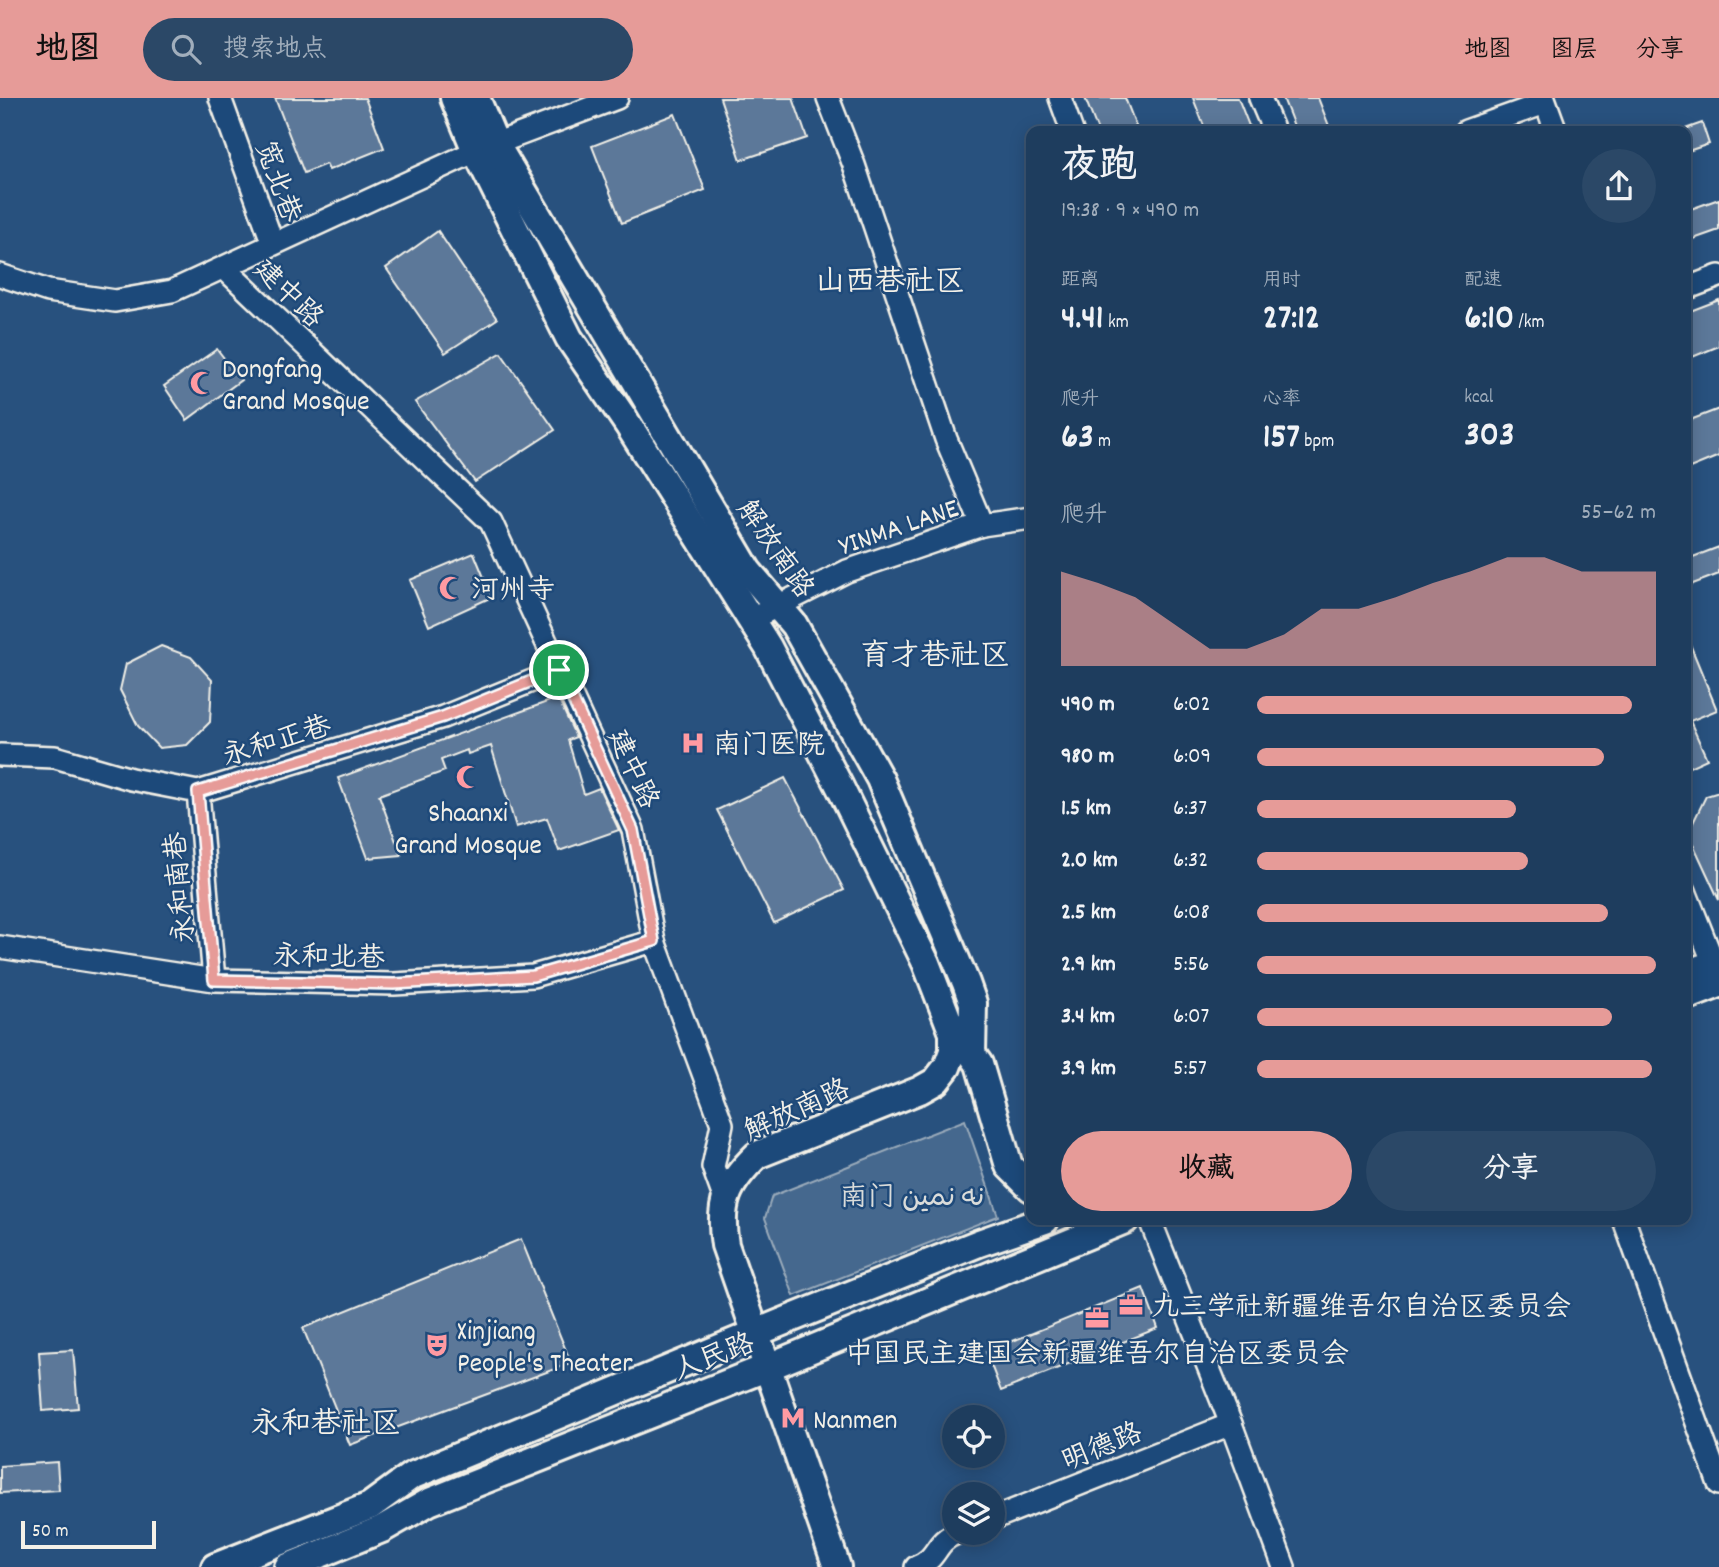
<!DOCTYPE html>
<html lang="zh">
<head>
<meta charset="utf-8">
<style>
  :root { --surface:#1e3d5e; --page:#2b4867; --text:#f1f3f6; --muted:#a1aebc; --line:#3c5673; --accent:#e69b98 }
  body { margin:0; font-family:Dekko,"Playpen Sans Arabic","LXGW WenKai TC",sans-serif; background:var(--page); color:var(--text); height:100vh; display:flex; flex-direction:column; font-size:26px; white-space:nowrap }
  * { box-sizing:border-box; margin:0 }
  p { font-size:23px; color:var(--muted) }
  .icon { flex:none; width:38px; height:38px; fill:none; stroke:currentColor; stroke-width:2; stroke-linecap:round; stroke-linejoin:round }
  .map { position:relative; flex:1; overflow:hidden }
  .drawer { position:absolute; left:1026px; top:28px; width:665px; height:1099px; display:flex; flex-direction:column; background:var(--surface); border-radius:14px; box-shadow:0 4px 18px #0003,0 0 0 2px var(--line) }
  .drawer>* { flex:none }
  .controls { position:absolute; left:942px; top:1307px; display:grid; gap:14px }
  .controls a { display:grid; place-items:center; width:63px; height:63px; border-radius:50%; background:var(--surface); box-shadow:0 4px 18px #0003,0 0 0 2px var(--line); font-size:35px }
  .scale { position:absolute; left:21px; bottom:18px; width:135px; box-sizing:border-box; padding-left:7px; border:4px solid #f4f1e8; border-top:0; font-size:19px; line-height:24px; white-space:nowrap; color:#f4f1e8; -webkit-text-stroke:5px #1f4a7a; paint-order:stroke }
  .pin { position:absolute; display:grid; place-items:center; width:60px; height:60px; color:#fff; margin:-30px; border:4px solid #fff; border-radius:50%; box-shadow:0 2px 7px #0007 }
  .round { display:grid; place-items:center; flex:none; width:74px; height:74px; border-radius:37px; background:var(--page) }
  .overview { display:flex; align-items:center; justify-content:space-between; height:119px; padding:0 35px }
  h1 { font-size:38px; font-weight:700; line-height:52px }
  .figures { display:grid; grid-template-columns:repeat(3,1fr); gap:10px; height:119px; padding:7px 35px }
  .figures div { display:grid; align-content:center }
  .figures b { font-size:35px; font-weight:700 }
  .figures small { font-size:19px; font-weight:400 }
  .figures p { font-size:19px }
  .chart { height:196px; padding:14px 35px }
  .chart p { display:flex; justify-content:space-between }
  .chart svg { width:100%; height:126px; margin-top:7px; fill:var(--accent); opacity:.7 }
  .button { display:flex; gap:14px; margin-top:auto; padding:14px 35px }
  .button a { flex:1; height:80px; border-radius:42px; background:var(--accent); color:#111; font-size:28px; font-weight:700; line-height:80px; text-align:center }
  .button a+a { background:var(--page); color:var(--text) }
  ul { padding:0 35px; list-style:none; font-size:23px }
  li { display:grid; grid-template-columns:112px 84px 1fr; align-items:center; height:52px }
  li i { height:18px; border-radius:9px; background:var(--accent) }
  header { display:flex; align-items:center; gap:42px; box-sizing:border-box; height:98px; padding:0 35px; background:var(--accent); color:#111 }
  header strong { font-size:33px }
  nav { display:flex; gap:38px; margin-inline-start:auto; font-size:24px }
  .search { width:490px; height:63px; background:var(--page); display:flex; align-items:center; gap:18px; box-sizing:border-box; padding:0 24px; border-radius:38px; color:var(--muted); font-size:26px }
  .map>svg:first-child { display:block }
  .green { fill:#45688e; stroke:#9cacbb; stroke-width:2 }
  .building { fill:#5b7899; stroke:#f4f1e8; stroke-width:2 }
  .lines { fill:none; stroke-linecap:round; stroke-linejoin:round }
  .minor-casing { stroke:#f4f1e8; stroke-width:26 }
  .major-casing { stroke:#f4f1e8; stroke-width:32 }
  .minor { stroke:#1f4a7a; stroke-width:21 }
  .major { stroke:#1f4a7a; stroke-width:26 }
  .route-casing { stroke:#fff; stroke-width:14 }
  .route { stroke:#e69b98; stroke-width:9 }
  .labels { text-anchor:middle; stroke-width:5; stroke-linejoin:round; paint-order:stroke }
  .street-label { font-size:28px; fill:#f4f1e8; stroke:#1f4a7a }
  .poi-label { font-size:28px; fill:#f4f1e8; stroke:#1f4a7a; text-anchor:start }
  .park-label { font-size:28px; fill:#dadcda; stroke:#1f4a7a }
  .neighbourhood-label { font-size:30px; fill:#f4f1e8; stroke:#1f4a7a }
</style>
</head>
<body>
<header>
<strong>地图</strong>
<div class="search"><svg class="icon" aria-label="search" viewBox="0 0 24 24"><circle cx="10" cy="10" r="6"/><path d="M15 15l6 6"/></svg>搜索地点</div>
<nav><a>地图</a><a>图层</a><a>分享</a></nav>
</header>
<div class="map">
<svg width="1719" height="1469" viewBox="0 0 1719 1469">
  <rect width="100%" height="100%" fill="#28517e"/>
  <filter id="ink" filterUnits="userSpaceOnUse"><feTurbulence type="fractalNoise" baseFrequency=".0143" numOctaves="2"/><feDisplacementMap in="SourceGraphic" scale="14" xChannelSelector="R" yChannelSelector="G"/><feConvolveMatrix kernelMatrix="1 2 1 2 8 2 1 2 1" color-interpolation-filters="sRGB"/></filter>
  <g filter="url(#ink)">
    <path class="green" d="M965,1022L998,1118L794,1198L765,1120L772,1098Z"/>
    <g class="building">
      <path d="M275,0H365L384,50L329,72L326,66L304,75Z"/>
      <path d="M720,0H793L807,40L741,62Z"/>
      <path d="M1085,0H1125L1138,33H1098Z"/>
      <path d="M1193,0H1238L1251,33H1206Z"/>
      <path d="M1283,0H1318L1331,33H1296Z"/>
      <path d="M675,16L705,92L622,125L592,48Z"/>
      <path d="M1702,25L1709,46L1685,54V31Z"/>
      <path d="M1719,101V132L1685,144V113Z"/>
      <path d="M438,133L497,221L445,255L386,170Z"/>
      <path d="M1719,202V248L1685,262V215Z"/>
      <path d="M217,251L241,282L187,322L164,288Z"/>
      <path d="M501,255L555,332L475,384L415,304Z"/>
      <path d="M1719,311V358L1685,372V324Z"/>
      <path d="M1719,449V476L1685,489V462Z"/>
      <path d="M474,455L492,499L429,528L410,482Z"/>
      <path d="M1685,534L1717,612L1690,623L1707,661L1685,671Z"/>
      <path d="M161,548L191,559L212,582L210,624L187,647L159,650L138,628L120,592L126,566Z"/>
      <path d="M558,600L576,639L568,642L584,696L599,690L619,732L559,753L547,720L516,729L491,648L468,656L467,652L441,662L445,673L379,697L401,757L368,760L338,680Z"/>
      <path d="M785,680L844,792L774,825L717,712Z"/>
      <path d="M1719,694V802L1688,735L1706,698Z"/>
      <path d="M521,1141L571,1265L350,1347L303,1230Z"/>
      <path d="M1143,1190L1158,1230L1001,1293L986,1254Z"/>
      <path d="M73,1252L78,1310L43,1313L39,1254Z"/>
      <path d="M57,1364L59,1392L0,1395V1368Z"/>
    </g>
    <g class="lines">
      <g class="minor-casing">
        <g id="minor">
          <path d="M220,0L273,146"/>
          <path d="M828,0L854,67L946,341L982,427"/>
          <path d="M1060,0L1072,33"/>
          <path d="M1260,0L1274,33"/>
          <path d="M1544,0L1556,33"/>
          <path d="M1466,33L1545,5"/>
          <path d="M224,170L491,424L633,732L654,843L722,1026L713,1069L725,1102"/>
          <path d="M0,177L48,193L115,203L172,193L476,53L617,0"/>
          <path d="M1685,191L1719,178"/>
          <path d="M750,522L847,473L982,427L1031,420"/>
          <path d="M0,657L55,659L131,681L198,694L443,619L559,572"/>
          <path d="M198,694L214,882"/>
          <path d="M1685,793L1714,866"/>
          <path d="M0,849L214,882L394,886L533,878L654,843"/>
          <path d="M1150,1122L1231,1326L1284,1469"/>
          <path d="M1624,1122L1719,1386"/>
          <path d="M992,1421L1231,1326"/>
          <path d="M916,1469C940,1460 933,1444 957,1435"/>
        </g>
      </g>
      <g class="major-casing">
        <g id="major">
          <path d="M454,0L476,53L569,240L629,328L768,549L840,689L926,865L953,935V953L947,969L936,983L920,992L757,1057C727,1086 718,1105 725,1147L837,1469"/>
          <path d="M476,0L495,45L748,473L794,527L880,681L966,885L973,905L972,956"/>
          <path d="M1685,876L1719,864"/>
          <path d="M1685,899L1719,886"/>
          <path d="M962,942L979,966L1009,1068L1031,1090"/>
          <path d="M215,1469L370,1408L411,1378L780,1225L979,1145L1045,1122"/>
          <path d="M288,1469L382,1431L429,1404L768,1269L1125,1122"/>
        </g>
      </g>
      <use href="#minor" class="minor"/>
      <use href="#major" class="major"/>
    </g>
  </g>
  <g class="lines" filter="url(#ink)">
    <g class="route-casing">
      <path id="route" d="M559,572L633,732L654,843L533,878L394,886L214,882L198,694L443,619Z"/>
    </g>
    <use href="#route" class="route"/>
  </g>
  <defs>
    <g id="mosque-bare" transform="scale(1.89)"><path d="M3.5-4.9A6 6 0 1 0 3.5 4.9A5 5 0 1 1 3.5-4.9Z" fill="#ff9aa2" stroke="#1f4a7a" stroke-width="2.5" paint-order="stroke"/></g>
    <g id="hospital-bare" transform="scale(1.89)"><path d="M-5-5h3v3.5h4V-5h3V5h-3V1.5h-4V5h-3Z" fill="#ff9aa2" stroke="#1f4a7a" stroke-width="2.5" paint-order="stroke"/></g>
    <g id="office-bare" transform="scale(1.89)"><path d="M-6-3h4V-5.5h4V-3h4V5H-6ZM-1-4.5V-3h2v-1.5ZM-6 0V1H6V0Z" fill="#ff9aa2" stroke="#1f4a7a" stroke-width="2.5" paint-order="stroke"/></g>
    <g id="theatre-bare" transform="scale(1.89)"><path d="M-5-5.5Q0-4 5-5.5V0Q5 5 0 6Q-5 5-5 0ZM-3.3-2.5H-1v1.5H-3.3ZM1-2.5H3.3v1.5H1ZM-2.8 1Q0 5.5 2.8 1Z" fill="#ff9aa2" stroke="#1f4a7a" stroke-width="2.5" paint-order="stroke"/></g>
    <g id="metro-bare" transform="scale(1.89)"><path d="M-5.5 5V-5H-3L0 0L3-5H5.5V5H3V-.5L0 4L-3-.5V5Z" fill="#ff9aa2" stroke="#1f4a7a" stroke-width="2.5" paint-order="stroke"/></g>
  </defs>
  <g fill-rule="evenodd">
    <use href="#mosque-bare" x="202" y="285"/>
    <use href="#mosque-bare" x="451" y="490"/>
    <use href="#hospital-bare" x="693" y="645"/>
    <use href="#mosque-bare" x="468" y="679"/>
    <use href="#office-bare" x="1131" y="1207"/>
    <use href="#office-bare" x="1097" y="1220"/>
    <use href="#theatre-bare" x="437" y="1247"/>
    <use href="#metro-bare" x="793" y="1320"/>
  </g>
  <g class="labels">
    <g class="street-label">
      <text transform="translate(280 83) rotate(70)" y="10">宽北巷</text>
      <text transform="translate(290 194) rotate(44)" y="10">建中路</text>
      <text transform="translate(898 427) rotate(-19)" y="10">YINMA LANE</text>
      <text transform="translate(777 450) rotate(55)" y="10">解放南路</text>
      <text transform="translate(276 641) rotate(-17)" y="10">永和正巷</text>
      <text transform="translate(635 670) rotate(65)" y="10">建中路</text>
      <text transform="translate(178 790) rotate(-95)" y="10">永和南巷</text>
      <text transform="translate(329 857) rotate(1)" y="10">永和北巷</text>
      <text transform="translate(796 1010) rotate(-24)" y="10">解放南路</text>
      <text transform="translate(713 1257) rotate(-21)" y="10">人民路</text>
      <text transform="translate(1101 1347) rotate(-22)" y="10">明德路</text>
    </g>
    <g class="poi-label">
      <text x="222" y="279">Dongfang<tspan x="222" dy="32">Grand Mosque</tspan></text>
      <text x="471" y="500">河州寺</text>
      <text x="713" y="655">南门医院</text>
      <text x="468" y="723" text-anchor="middle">Shaanxi<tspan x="468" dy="32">Grand Mosque</tspan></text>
      <text x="1151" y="1217">九三学社新疆维吾尔自治区委员会</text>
      <text x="457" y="1241">Xinjiang<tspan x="457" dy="32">People's Theater</tspan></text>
      <text x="1097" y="1264" text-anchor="middle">中国民主建国会新疆维吾尔自治区委员会</text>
      <text x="813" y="1330">Nanmen</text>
    </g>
    <g class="park-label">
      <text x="912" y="1107">南门 نە نمين</text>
    </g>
    <g class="neighbourhood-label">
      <text x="890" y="192">山西巷社区</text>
      <text x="935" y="566">育才巷社区</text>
      <text x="326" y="1334">永和巷社区</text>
    </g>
  </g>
</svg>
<div class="controls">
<a><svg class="icon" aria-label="locate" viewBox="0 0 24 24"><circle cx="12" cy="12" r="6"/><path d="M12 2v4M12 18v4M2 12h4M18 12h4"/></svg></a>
<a><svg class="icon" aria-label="layers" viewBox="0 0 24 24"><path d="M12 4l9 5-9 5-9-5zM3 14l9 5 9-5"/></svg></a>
</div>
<div class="scale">50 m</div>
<div class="pin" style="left:559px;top:572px;background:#1e9e55"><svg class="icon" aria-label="arrive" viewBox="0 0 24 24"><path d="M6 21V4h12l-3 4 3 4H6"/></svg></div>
<section class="drawer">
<div class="overview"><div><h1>夜跑</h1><p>19:38 · 9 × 490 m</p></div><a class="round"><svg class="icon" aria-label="share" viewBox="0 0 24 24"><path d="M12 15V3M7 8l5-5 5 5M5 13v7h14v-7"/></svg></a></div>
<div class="figures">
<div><p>距离</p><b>4.41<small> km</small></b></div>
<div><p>用时</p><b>27:12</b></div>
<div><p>配速</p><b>6:10<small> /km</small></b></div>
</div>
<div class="figures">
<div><p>爬升</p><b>63<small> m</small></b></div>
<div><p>心率</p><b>157<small> bpm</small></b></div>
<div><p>kcal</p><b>303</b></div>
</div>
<div class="chart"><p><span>爬升</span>55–62 m</p>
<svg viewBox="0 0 160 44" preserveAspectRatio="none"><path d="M0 44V11L10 15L20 20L30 29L40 38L50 38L60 33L70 24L80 24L90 20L100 15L110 11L120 6L130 6L140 11L150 11L160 11V44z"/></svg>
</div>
<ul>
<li><b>490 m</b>6:02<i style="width:94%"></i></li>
<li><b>980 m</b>6:09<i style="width:87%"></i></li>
<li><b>1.5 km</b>6:37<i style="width:65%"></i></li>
<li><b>2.0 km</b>6:32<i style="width:68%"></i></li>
<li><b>2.5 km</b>6:08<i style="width:88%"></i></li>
<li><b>2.9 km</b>5:56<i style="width:100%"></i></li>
<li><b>3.4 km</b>6:07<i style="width:89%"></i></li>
<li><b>3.9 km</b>5:57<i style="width:99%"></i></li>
</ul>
<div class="button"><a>收藏</a><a>分享</a></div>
</section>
</div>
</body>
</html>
